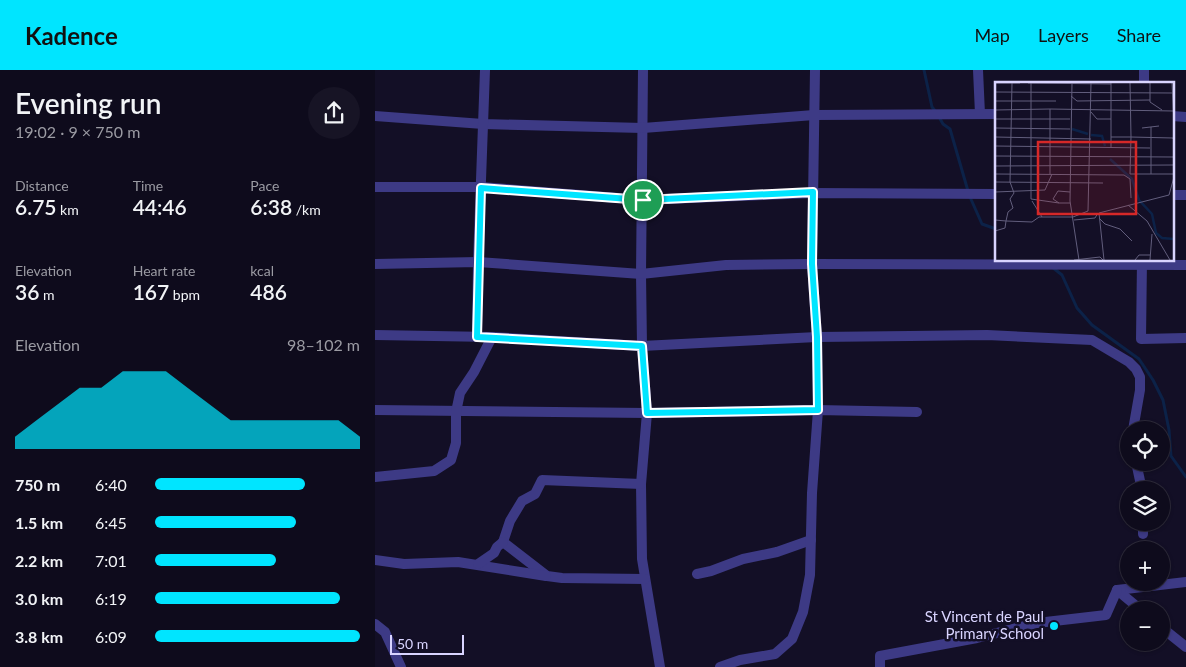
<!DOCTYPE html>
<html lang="en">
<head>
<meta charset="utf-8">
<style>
  :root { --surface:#0e0b1c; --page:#171425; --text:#f1f3f6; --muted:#9b9ba3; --line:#2e2b3b; --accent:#00e5ff }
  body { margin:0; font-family:Lato,sans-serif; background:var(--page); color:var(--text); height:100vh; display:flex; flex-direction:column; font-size:19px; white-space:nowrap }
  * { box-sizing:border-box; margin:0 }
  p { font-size:16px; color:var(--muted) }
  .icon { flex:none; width:28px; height:28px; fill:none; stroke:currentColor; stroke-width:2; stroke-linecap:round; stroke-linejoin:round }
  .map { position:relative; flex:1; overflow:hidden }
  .drawer { display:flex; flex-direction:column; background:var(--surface); width:375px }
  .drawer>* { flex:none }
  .controls { position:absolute; left:745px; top:351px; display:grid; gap:10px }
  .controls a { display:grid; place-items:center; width:50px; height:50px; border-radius:50%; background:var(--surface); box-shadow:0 1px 4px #0004,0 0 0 1px var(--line); font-size:25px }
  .scale { position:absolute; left:15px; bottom:12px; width:74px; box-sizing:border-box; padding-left:5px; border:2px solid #d9d4ff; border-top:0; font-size:14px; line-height:18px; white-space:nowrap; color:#d9d4ff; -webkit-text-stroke:4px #130f26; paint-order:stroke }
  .pin { position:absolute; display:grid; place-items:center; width:42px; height:42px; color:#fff; margin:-21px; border:2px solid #fff; border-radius:50%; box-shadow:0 1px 5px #0007 }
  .round { display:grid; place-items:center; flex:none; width:52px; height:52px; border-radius:26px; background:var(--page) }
  .overview { display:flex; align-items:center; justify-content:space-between; height:85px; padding:0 15px }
  h1 { font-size:28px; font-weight:600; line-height:38px }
  .stats { display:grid; grid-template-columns:repeat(3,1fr); gap:8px; height:85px; padding:5px 15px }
  .stats div { display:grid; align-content:center }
  .stats b { font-size:21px; font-weight:600 }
  .stats small { font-size:14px; font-weight:400 }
  .stats p { font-size:14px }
  .chart { height:140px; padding:10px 15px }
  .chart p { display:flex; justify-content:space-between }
  .chart svg { width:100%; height:90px; margin-top:5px; fill:var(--accent); opacity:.7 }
  ul { padding:0 15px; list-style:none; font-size:16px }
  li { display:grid; grid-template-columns:80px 60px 1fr; align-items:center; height:38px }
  li i { height:12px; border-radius:6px; background:var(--accent) }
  header { display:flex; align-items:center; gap:30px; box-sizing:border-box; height:70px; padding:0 25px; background:var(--accent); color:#111 }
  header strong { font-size:24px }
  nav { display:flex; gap:28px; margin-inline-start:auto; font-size:18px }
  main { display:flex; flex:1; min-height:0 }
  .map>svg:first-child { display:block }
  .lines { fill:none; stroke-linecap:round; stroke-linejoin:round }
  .stream { stroke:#0c2248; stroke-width:3 }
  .street { stroke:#3d3a85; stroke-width:10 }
  .route-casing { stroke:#fff; stroke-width:10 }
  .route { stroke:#00e5ff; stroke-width:6 }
  .poi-dot { fill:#00e5ff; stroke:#130f26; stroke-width:2 }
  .labels { text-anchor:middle; stroke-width:5; stroke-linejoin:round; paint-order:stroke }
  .poi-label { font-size:15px; fill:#d9d4ff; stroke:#130f26; text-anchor:end }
  .inset-river { fill:none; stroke:#0c2248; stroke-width:2.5 }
  .inset-road { fill:none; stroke:#625e7d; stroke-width:1 }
  .view { fill:#d62828; fill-opacity:0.15; stroke:#d62828; stroke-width:2.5 }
  .inset-edge { fill:none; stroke:#d9d4ff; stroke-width:2.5 }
</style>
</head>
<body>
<header>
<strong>Kadence</strong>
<nav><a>Map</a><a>Layers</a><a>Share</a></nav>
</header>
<main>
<section class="drawer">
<div class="overview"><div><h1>Evening run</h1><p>19:02 · 9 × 750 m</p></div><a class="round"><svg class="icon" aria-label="share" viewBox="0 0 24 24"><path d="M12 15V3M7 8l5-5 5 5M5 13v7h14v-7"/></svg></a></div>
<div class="stats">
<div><p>Distance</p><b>6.75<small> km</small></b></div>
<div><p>Time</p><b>44:46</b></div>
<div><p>Pace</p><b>6:38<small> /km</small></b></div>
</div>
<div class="stats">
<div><p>Elevation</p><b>36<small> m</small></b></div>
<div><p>Heart rate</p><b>167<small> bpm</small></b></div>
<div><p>kcal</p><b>486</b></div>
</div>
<div class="chart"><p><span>Elevation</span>98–102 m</p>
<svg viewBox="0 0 160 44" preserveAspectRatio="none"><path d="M0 44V38L10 30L20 22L30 14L40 14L50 6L60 6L70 6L80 14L90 22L100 30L110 30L120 30L130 30L140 30L150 30L160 38V44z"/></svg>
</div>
<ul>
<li><b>750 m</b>6:40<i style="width:73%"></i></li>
<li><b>1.5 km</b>6:45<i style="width:69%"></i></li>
<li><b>2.2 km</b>7:01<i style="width:59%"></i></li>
<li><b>3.0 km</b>6:19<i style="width:90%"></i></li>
<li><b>3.8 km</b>6:09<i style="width:100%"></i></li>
</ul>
</section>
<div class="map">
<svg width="811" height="597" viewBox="0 0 811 597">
  <rect width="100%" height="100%" fill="#130f26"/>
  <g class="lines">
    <g class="stream">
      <path d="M549,0L557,37L561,42"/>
      <path d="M564,47L568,54L575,59L593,121"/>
      <path d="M595,127L607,154L621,159"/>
      <path d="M677,197L687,205L702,238L717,255L764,289L778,310L788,330L794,360L796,386L811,407"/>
    </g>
    <g class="street">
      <path d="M268,0L266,204L267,276L272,343L266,414L267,489L285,597"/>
      <path d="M603,0L605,44"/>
      <path d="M769,14V0"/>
      <path d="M0,46L108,54L268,58L439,45L621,44"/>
      <path d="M797,46L811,47"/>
      <path d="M0,117H106L268,130L438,123L621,124"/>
      <path d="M797,125H811"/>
      <path d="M767,190L766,269L811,268"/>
      <path d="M0,194L103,192L266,204L351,195L437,194L811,195"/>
      <path d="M0,265L117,267L267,276L442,267L535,266L612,265L717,270L754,292L761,299L765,307V320L758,360"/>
      <path d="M102,267L103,192L110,0"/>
      <path d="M0,340L272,343L443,340L542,342"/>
      <path d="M761,392L767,420"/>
      <path d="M0,407L59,401L76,390L81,373V342L85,323L99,302L117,267"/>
      <path d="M266,414L167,410L160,424L147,431L135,451L128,472L172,506L187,508L270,509"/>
      <path d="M768,452V464"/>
      <path d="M0,490L29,494L83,492L171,506"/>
      <path d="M103,494L119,483L122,477L128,472"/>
      <path d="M322,504L336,501L368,489L402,482L436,470"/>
      <path d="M742,520L811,512"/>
      <path d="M742,520L766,540"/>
      <path d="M0,554L10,562L26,597"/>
      <path d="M786,557L811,577"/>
      <path d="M345,597L365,590L400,584L417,569L428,542L435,505L437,423L443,340L442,267L437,194L440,0"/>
      <path d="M505,597V586L602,568L662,553L731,545L742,520"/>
    </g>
  </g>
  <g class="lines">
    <g class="route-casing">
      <path id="route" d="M106,118L268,130L438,122L437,194L442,267L443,340L272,343L267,276L102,267Z"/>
    </g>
    <use href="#route" class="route"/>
  </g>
  <circle class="poi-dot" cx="679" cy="556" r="5"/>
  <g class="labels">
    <g class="poi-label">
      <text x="669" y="552">St Vincent de Paul<tspan x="669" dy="17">Primary School</tspan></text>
    </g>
  </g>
  <g transform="translate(620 12)">
    <rect width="179" height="179" fill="#130f26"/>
    <path class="inset-river" d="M77,47L93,52M96,53L107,54L110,64M115,77L137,97L144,118L157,132L161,151L167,156L179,157"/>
    <path class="inset-road" d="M0,1H25M33,1L116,2M36,1V117L64,121M77,1L75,119L84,178M155,1V20L167,28M177,1L179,42M0,10L179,11M76,14L82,19L155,18M0,19H61M0,28L55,27M96,30L102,37H116M0,37H75M156,45V92M0,46L75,47M147,46L164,44M0,55L96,57M116,55H136L135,1M179,59L178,56L136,55L135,92H179M0,64L155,66M116,65V1M179,71V88M0,74L179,75M0,84L178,83M0,92L129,93L135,97L136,116M55,92V27L179,29M0,100L108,101M0,110L50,108L57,92M75,110L63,109L58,117L64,121H75M37,119L47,135M133,123L152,139L175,178M104,136L110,142L125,147L137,159M0,138L11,139L13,130L18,126L15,117L19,111L15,100L17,1M79,138L100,136L103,131M0,149L10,146L11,139L37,140L44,135H78L93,129L96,1M79,178L105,175L108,178M109,178L104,131L174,113L179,95M140,178L144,173H155M155,178L157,152"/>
    <path class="view" d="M43,60H141V132H43Z"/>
    <rect width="179" height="179" class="inset-edge"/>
  </g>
</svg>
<div class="controls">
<a><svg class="icon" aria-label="locate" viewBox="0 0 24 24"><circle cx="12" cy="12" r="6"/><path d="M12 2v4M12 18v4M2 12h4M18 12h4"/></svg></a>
<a><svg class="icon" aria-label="layers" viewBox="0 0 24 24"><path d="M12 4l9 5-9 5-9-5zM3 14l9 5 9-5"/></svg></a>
<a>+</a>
<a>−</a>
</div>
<div class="scale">50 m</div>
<div class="pin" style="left:268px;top:130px;background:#1e9e55"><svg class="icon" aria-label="arrive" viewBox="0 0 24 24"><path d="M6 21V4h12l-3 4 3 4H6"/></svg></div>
</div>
</main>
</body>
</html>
